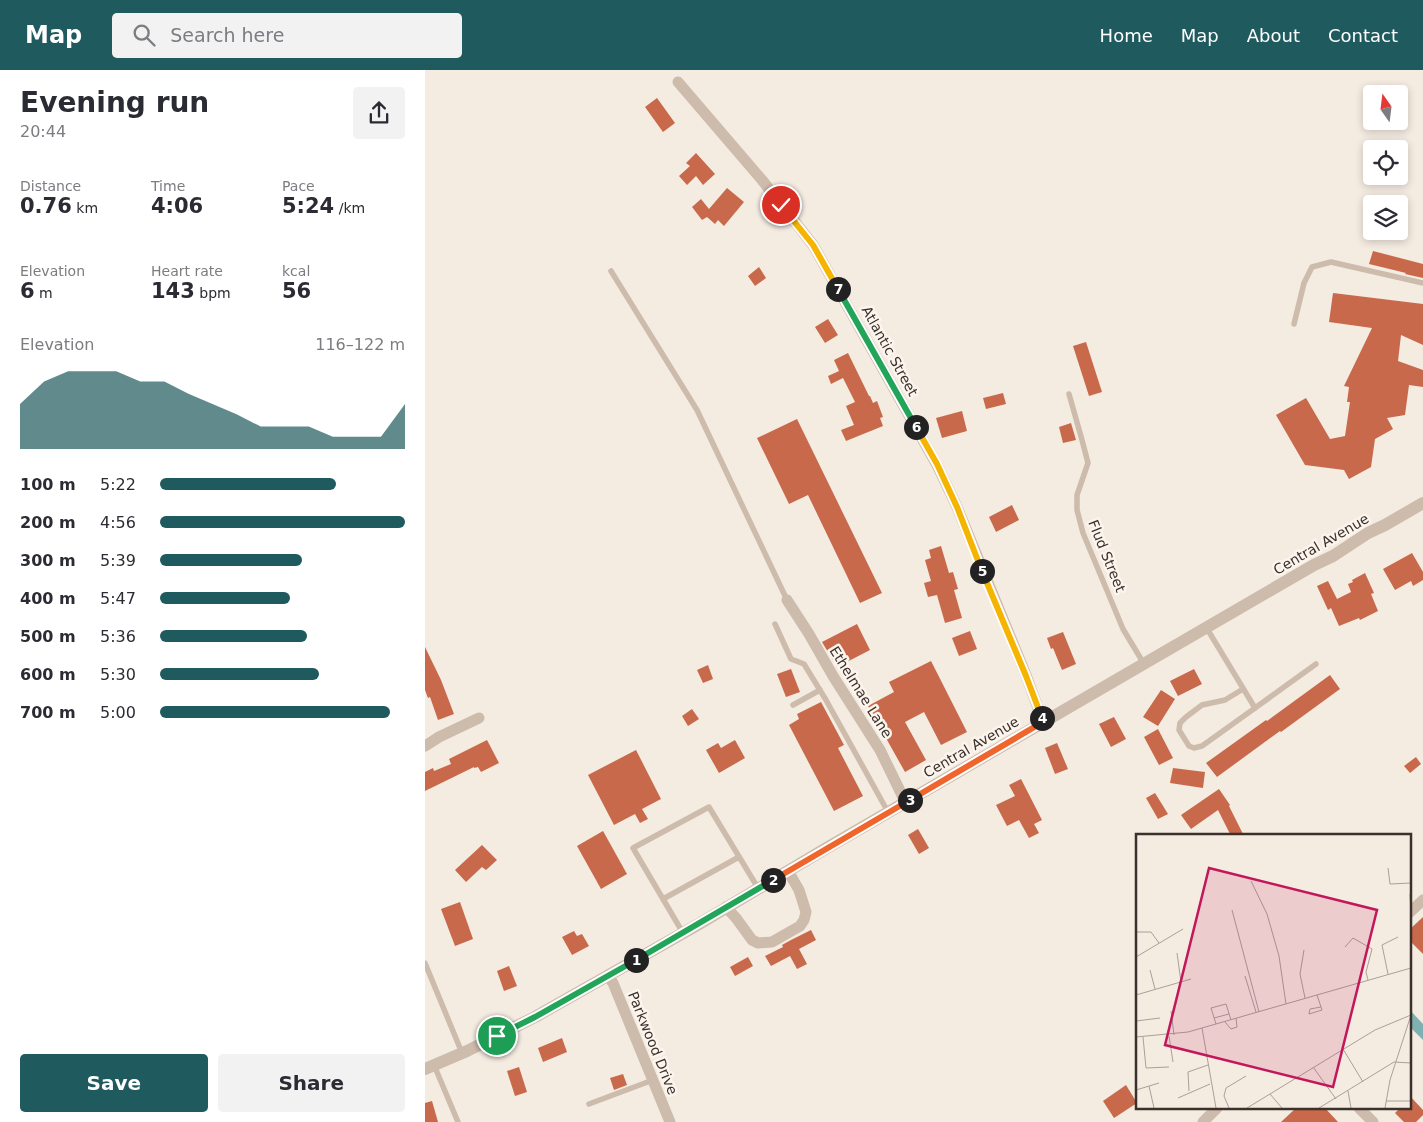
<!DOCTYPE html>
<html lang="en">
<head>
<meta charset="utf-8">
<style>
  :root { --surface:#fff; --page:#f2f2f3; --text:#2b2b33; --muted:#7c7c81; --accent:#1f5a5e }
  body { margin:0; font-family:"DejaVu Sans",sans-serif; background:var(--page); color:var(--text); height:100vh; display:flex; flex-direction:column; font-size:19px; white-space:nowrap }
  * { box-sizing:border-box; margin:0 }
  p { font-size:16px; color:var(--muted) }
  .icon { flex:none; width:28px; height:28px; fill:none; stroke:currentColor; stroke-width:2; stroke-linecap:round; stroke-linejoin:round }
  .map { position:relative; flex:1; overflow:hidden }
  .sheet { display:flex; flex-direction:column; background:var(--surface); width:425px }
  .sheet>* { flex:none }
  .needle { width:32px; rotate:346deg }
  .tools { position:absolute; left:938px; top:15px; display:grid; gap:10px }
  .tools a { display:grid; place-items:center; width:45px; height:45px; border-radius:5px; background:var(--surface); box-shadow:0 2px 8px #0003; font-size:25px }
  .pin { position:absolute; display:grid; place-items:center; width:42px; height:42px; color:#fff; margin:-21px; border:2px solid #fff; border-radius:50%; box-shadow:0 1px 5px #0007 }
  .km { position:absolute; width:25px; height:25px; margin:-12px; border-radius:50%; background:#222; color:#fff; font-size:14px; line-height:25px; text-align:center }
  .round { display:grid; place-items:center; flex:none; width:52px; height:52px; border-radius:5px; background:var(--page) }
  .overview { display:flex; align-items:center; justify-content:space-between; height:85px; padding:0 20px }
  h1 { font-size:28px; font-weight:800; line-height:38px }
  .metrics { display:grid; grid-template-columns:repeat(3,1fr); gap:8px; height:85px; padding:5px 20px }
  .metrics div { display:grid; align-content:center }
  .metrics b { font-size:21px; font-weight:800 }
  .metrics small { font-size:14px; font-weight:400 }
  .metrics p { font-size:14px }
  .chart { height:140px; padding:10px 20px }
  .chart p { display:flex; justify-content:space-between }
  .chart svg { width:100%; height:90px; margin-top:5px; fill:var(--accent); opacity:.7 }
  .cta { display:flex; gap:10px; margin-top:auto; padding:10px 20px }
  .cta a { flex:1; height:58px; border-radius:5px; background:var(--accent); color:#fff; font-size:20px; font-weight:800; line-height:58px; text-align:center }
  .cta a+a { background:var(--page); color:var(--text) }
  ul { padding:0 20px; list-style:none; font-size:16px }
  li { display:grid; grid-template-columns:80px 60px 1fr; align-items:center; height:38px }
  li i { height:12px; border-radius:6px; background:var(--accent) }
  header { display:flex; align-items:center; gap:30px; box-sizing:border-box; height:70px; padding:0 25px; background:var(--accent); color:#fff }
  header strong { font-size:24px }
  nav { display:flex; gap:28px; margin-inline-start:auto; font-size:18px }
  .search { width:350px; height:45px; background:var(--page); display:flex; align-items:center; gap:12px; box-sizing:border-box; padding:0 18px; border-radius:5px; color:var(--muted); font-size:19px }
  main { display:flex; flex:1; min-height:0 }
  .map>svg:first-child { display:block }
  .water { fill:#7fb0b2 }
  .building { fill:#c8694b }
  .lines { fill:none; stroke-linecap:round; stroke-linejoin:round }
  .service { stroke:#cdbbac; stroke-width:5.5 }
  .minor { stroke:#cdbbac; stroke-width:11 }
  .tertiary { stroke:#cdbbac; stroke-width:12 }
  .split-1-casing { stroke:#fff; stroke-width:10 }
  .split-2-casing { stroke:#fff; stroke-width:10 }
  .split-3-casing { stroke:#fff; stroke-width:10 }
  .split-4-casing { stroke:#fff; stroke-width:10 }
  .split-5-casing { stroke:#fff; stroke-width:10 }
  .split-6-casing { stroke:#fff; stroke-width:10 }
  .split-7-casing { stroke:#fff; stroke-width:10 }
  .split-8-casing { stroke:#fff; stroke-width:10 }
  .split-1 { stroke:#22a559; stroke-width:6 }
  .split-2 { stroke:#22a559; stroke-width:6 }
  .split-3 { stroke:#f0652b; stroke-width:6 }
  .split-4 { stroke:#f0652b; stroke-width:6 }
  .split-5 { stroke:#f5b400; stroke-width:6 }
  .split-6 { stroke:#f5b400; stroke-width:6 }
  .split-7 { stroke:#22a559; stroke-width:6 }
  .split-8 { stroke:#f5b400; stroke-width:6 }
  .labels { text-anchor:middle; stroke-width:5; stroke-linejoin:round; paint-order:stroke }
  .street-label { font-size:14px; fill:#3b302b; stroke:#fbf5ee }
  .inset-road { fill:none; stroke:#aaa098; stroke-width:1 }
  .view { fill:#c2185b; fill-opacity:0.15; stroke:#c2185b; stroke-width:2.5 }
  .inset-edge { fill:none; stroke:#3b302b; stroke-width:2.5 }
</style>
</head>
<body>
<header>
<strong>Map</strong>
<div class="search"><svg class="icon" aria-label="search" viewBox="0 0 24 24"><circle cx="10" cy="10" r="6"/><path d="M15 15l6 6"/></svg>Search here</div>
<nav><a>Home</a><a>Map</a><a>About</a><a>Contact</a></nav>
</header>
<main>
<section class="sheet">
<div class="overview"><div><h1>Evening run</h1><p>20:44</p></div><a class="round"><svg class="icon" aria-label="share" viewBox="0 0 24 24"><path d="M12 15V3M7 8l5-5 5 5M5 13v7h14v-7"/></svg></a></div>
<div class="metrics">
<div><p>Distance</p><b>0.76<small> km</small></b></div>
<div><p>Time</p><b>4:06</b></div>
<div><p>Pace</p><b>5:24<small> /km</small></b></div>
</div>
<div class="metrics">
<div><p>Elevation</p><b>6<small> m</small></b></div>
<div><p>Heart rate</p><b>143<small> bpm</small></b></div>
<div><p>kcal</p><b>56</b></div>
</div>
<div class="chart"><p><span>Elevation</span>116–122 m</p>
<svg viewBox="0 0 160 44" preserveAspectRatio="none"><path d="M0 44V22L10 11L20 6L30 6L40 6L50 11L60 11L70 17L80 22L90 27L100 33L110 33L120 33L130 38L140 38L150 38L160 22V44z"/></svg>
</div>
<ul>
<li><b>100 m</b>5:22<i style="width:72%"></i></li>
<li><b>200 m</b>4:56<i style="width:100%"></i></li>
<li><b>300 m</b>5:39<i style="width:58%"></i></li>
<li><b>400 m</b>5:47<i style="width:53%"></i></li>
<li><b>500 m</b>5:36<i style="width:60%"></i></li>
<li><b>600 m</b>5:30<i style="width:65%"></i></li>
<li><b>700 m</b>5:00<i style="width:94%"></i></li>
</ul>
<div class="cta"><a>Save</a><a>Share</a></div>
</section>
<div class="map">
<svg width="998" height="1052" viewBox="0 0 998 1052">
  <rect width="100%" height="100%" fill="#f4ebe1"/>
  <path class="water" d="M984,939L998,954V970L984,956Z"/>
  <g class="building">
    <path d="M232,28L250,53L238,62L220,37Z"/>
    <path d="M271,83L290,104L278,115L271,106L262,115L254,106L265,96L261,93Z"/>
    <path d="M302,118L319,132L299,156L293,150L290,154L282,147L277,150L267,137L276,129L284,139Z"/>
    <path d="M948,181L998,194V208L980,204L981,203L944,194Z"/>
    <path d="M334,197L341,208L330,216L323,206Z"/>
    <path d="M908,223L998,234V275L976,265L973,291L998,300V317L984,315L980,345L962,348L968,359L950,369L946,397L924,409L919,400L880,395L851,345L881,328L905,369L920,366L925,332H922L924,317L919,316L947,258L904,252Z"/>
    <path d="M403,249L413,265L400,273L390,257Z"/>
    <path d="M661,272L677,322L664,326L648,276Z"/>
    <path d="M423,283L444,326H445L448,333L452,331L458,347L455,348L458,356L421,371L416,360L429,355L421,336L430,332L418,308L406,314L403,306L414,301L409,290Z"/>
    <path d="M578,323L581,334L561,339L558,328Z"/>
    <path d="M537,341L542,361L517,368L511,348Z"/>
    <path d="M372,349L457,523L435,533L383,425L364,434L332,368Z"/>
    <path d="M646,353L651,370L638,373L634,357Z"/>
    <path d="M587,435L594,450L571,462L564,447Z"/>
    <path d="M516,476L524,503L528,502L533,519L529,520L537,548L520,553L512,525L503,527L499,513L506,511L500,490L506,488L504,480Z"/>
    <path d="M987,483L998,502V510L988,516L986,511L970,520L958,499Z"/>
    <path d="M940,503L949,523L946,524L953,541L935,550L934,548L914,556L906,538L903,540L892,516L903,511L912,529L926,522L923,514L928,512L927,510Z"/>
    <path d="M432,554L445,580L412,597L397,572Z"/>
    <path d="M545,561L552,579L534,586L527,568Z"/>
    <path d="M638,562L651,594L637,600L628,578L626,579L622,568Z"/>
    <path d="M0,577L16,610L29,644L13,650L5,627L3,628L0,620Z"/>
    <path d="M506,591L542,662L516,675L499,642L480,652L501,690L480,702L443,636L469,622L464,612Z"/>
    <path d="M283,595L288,609L278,613L272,600Z"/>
    <path d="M366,599L375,622L361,627L352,604Z"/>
    <path d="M769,599L777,614L753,626L745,611Z"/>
    <path d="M905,605L915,619L856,662L855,661L792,707L781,693L841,650L842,651Z"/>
    <path d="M736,620L750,629L733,656L718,647Z"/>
    <path d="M396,632L419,675L413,678L438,726L409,741L364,655L374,649L372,644Z"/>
    <path d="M267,639L274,649L263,656L257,646Z"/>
    <path d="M689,647L701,669L686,677L674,654Z"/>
    <path d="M733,659L748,688L734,695L719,667Z"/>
    <path d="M62,670L74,693L56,702L53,697L49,698V697L0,721V702L8,698L9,701L26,694L24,689Z"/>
    <path d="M310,670L320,688L294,703L281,680L293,673L296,678Z"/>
    <path d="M632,673L643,699L630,704L620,678Z"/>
    <path d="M211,680L236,729L217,739L223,749L215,753L210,744L189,755L163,705Z"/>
    <path d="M991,687L996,694L985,703L979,696Z"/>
    <path d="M748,698L780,702L778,718L745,713Z"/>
    <path d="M596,709L617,750L609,754L614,763L604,768L594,750L582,756L571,735L590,726L584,715Z"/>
    <path d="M794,719L805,735L804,736L819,766H806L793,740L766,759L756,745Z"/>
    <path d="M730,723L743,744L733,749L721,728Z"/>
    <path d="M493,759L504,778L494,784L483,765Z"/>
    <path d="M178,761L202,804L176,819L152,776Z"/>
    <path d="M57,775L72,790L61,800L57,797L41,812L30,800Z"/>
    <path d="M35,832L48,869L30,876L16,839Z"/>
    <path d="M998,847V884L984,870V860Z"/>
    <path d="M386,860L391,870L374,879L382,894L372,899L365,886L346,896L340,886L358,877L357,875L366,870Z"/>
    <path d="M149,861L152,866L157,864L164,876L147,885L137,867Z"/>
    <path d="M323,887L328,896L310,906L305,897Z"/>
    <path d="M84,896L92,916L79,921L72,901Z"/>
    <path d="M137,968L142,982L118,992L113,978Z"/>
    <path d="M94,997L102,1022L90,1026L82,1001Z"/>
    <path d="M198,1004L202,1015L189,1020L185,1008Z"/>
    <path d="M701,1015L712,1033L689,1048L678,1031Z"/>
    <path d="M984,1025L998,1040V1045L991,1052H979L970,1043L975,1038H984Z"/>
    <path d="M7,1031L13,1052H0V1033Z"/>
    <path d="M871,1038H900L913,1052H856Z"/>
  </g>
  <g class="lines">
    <g class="service">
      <path d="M186,201L272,340L362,530"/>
      <path d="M869,254L879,213L887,197L906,192L998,213"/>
      <path d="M644,324L657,370L663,393L652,425V440L658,463L698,559L719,594"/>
      <path d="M350,554L366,589L379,594L401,630L463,742"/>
      <path d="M781,557L830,638L777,676L769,678L764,676L754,660L755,653L761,647L777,635L800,630L818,619"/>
      <path d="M368,635L395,620"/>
      <path d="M830,638L891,594"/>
      <path d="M238,829L314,787"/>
      <path d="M258,863L208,778L284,737L333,818"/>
      <path d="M0,893L37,983"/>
      <path d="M9,995L33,1052"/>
      <path d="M164,1034L228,1010"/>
    </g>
    <g class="minor">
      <path d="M253,12L337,110L388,175L512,395L532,437L601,605L618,652"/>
      <path d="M362,530L384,564L408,606L455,680L476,723L480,733"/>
      <path d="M0,676L14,667L54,648"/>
      <path d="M301,837L311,848L327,870L333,873L347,872L375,856L379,850L381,842L374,820L363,801"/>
      <path d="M984,843L998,830"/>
      <path d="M183,906L188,913L245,1052"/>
      <path d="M934,1038L948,1052"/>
      <path d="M778,1052L792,1038"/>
    </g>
    <path class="tertiary" d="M0,999L42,981L110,947L274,854L400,779L889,495L908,486L943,463L960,455L998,433"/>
  </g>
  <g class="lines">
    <g class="split-1-casing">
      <path id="split-1" d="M72,966L110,947L211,890"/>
    </g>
    <g class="split-2-casing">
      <path id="split-2" d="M211,890L348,810"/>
    </g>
    <g class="split-3-casing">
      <path id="split-3" d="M348,810L485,730"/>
    </g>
    <g class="split-4-casing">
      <path id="split-4" d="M485,730L618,652L617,648"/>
    </g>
    <g class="split-5-casing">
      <path id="split-5" d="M557,501L601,606L617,648"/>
    </g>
    <g class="split-6-casing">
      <path id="split-6" d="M491,357L512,394L532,437L557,501"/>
    </g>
    <g class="split-7-casing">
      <path id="split-7" d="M413,219L491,357"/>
    </g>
    <g class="split-8-casing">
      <path id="split-8" d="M356,135L388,175L413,219"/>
    </g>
    <use href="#split-1" class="split-1"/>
    <use href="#split-2" class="split-2"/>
    <use href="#split-3" class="split-3"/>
    <use href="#split-4" class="split-4"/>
    <use href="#split-5" class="split-5"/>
    <use href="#split-6" class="split-6"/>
    <use href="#split-7" class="split-7"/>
    <use href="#split-8" class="split-8"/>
  </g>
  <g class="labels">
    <g class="street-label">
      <text transform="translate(465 281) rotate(61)" y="5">Atlantic Street</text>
      <text transform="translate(896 474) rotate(-30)" y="5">Central Avenue</text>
      <text transform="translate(682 486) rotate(68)" y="5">Flud Street</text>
      <text transform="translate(436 622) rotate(58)" y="5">Ethelmae Lane</text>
      <text transform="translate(546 677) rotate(-30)" y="5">Central Avenue</text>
      <text transform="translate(228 973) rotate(68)" y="5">Parkwood Drive</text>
    </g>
  </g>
  <g transform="translate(711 764)">
    <rect width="275" height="275" fill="#f4ebe1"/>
    <path class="inset-road" d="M252,34L254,50L275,49M115,47L131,80L143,122L150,170M274,60L275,79M96,76L123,178M0,98H15L23,109M209,113L217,104L236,115L230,138L232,146M168,116L164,140L169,164M41,119L45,148M0,123L47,95M14,136L19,155M252,140L246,111L262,103M109,142L120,178M0,161L55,145M181,161L186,176L173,180L174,175L185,173M35,177L38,201M78,184L93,180M0,187L24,184M89,188L95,195L101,193L100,184M80,190L75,174L90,170L95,186M66,194L80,274M33,202L37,228M0,203L52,198L275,134M7,203L10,234L33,233M207,215L227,248M177,233L200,265M13,252L18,274M0,256L23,249M53,257L52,238L72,231M212,257L215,274M134,260L146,274M42,264L74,250M250,267H275M93,274L88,262L90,254L110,242M111,274L239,196L275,181M183,274L258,228L275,229M249,274L254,246L275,181"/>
    <path class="view" d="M73,34L241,76L197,253L29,211Z"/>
    <rect width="275" height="275" class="inset-edge"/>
  </g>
</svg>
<div class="tools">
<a><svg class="needle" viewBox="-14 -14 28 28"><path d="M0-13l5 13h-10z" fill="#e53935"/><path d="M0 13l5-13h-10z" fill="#7c7c81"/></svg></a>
<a><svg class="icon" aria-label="locate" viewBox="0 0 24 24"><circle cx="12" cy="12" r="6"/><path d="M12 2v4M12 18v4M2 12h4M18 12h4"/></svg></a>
<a><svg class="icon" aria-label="layers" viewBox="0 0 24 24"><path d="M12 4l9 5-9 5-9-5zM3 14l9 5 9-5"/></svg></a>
</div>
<div class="pin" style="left:72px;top:966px;background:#1e9e55"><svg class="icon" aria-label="arrive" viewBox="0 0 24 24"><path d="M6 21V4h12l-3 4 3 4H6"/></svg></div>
<div class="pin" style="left:356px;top:135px;background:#d93025"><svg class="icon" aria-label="check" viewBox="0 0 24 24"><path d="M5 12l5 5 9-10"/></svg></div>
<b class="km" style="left:211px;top:890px">1</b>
<b class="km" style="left:348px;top:810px">2</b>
<b class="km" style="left:485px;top:730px">3</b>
<b class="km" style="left:617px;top:648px">4</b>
<b class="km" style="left:557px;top:501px">5</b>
<b class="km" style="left:491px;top:357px">6</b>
<b class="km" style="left:413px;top:219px">7</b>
</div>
</main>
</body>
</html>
